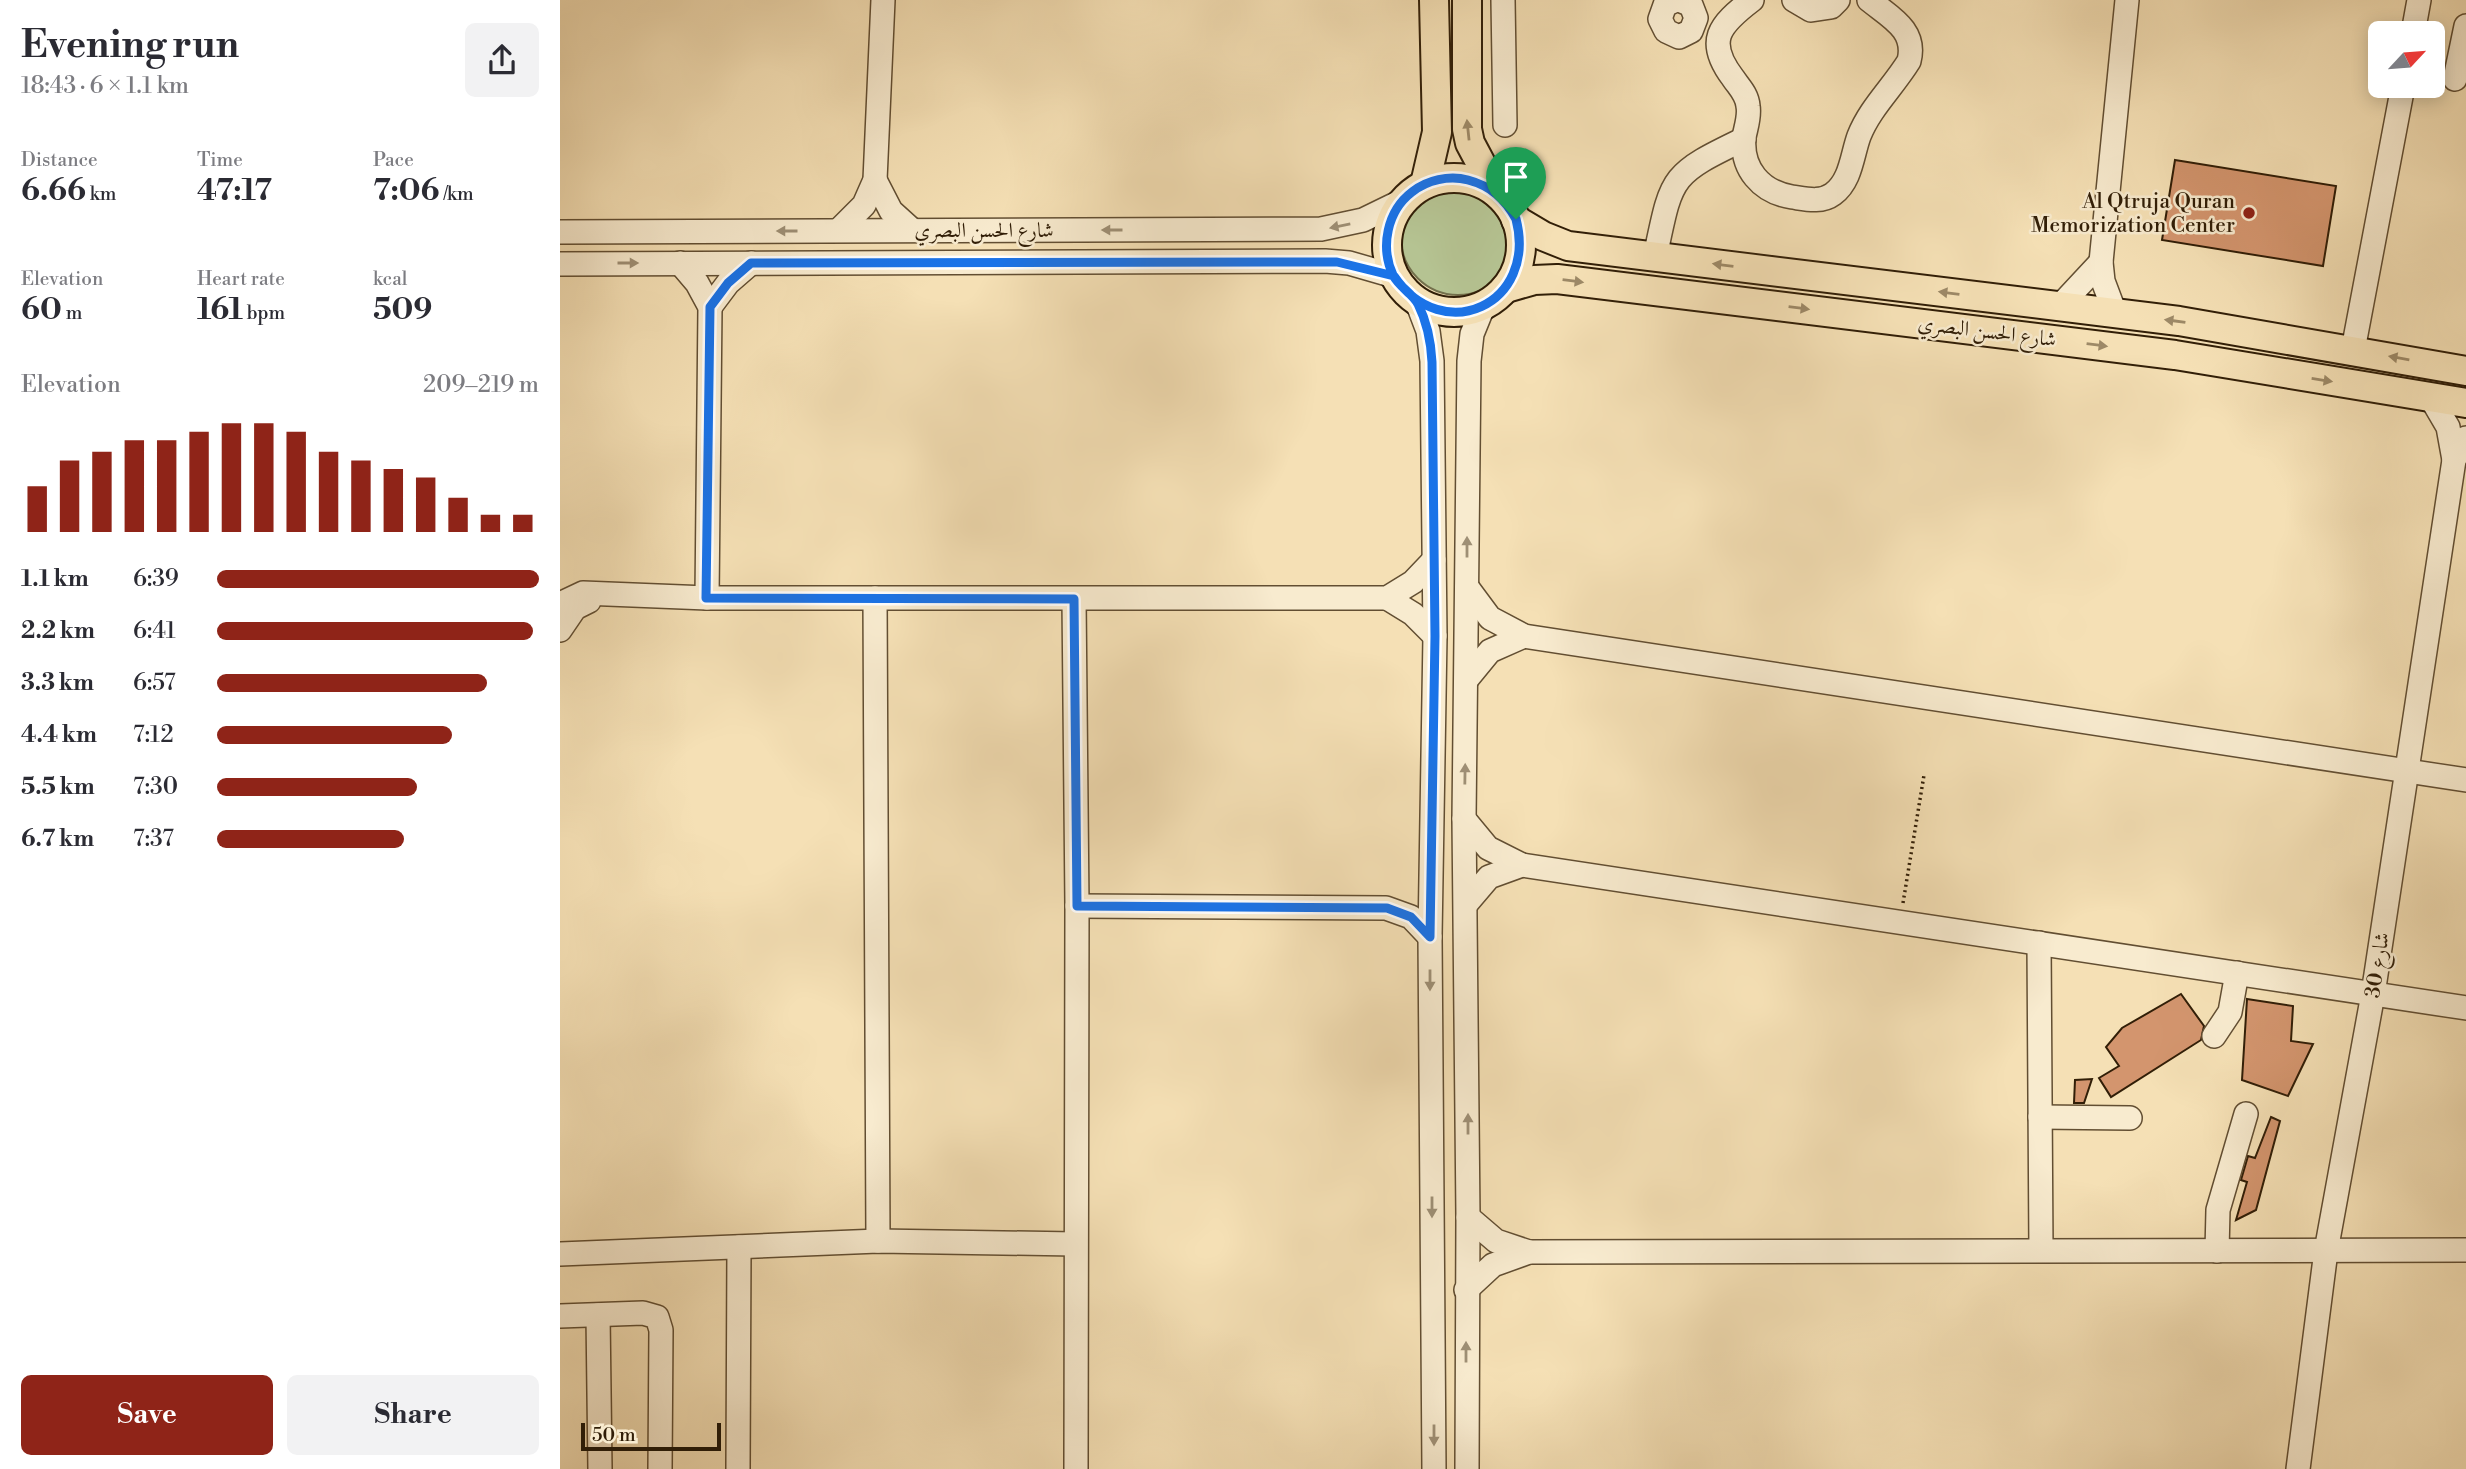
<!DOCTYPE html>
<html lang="en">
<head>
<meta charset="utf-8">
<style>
  :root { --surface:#fff; --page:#f2f2f3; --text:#2b2b33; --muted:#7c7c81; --accent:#8f2418 }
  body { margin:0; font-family:"Libre Bodoni",Amiri,serif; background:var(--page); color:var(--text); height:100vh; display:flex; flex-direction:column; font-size:26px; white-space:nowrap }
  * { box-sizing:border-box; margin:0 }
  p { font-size:23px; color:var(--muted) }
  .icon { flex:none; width:38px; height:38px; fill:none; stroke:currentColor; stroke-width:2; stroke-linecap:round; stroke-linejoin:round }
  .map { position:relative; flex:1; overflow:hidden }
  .panel { display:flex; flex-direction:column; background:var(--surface); width:560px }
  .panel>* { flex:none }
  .needle { width:46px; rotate:64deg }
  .controls { position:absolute; left:1808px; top:21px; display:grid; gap:14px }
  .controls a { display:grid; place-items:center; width:77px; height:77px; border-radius:10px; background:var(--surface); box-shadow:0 4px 18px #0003; font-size:35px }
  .scale { position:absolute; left:21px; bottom:18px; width:140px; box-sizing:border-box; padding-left:7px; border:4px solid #311e07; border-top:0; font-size:19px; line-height:24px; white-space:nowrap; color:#311e07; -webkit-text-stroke:5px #f8ebcf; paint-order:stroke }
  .pin { position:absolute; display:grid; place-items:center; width:60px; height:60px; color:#fff; margin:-72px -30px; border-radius:50% 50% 50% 0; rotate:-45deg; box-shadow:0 0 7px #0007 }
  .pin .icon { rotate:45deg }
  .round { display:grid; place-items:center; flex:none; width:74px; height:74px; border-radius:10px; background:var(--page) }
  .summary { display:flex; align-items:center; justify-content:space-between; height:119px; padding:0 21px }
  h1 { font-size:38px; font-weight:700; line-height:52px }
  .stats { display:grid; grid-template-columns:repeat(3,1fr); gap:10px; height:119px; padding:7px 21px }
  .stats div { display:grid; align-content:center }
  .stats b { font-size:30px; font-weight:700 }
  .stats small { font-size:19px; font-weight:400 }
  .stats p { font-size:19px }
  .chart { height:196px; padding:14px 21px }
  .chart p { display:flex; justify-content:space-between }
  .chart svg { width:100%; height:126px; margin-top:7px; stroke:var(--accent); stroke-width:6 }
  .cta { display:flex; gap:14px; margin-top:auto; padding:14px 21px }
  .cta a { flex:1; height:80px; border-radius:10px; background:var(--accent); color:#fff; font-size:28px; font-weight:700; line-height:80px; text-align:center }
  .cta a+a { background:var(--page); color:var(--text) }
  ul { padding:0 21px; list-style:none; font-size:23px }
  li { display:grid; grid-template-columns:112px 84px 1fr; align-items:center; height:52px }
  li i { height:18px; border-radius:9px; background:var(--accent) }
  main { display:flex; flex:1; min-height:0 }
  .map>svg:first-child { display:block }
  .green { fill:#b5c392; stroke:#73704c; stroke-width:2 }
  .building { fill:#d3956e; stroke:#311e07; stroke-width:2 }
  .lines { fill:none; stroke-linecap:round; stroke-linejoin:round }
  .minor-casing { stroke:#624e32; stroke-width:26 }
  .major-casing { stroke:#311e07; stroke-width:32 }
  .path { stroke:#311e07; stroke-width:3.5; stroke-dasharray:2 3.5; stroke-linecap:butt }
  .minor { stroke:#f8ebcf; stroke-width:23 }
  .major { stroke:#f5e0b5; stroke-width:28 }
  .oneway { fill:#9d8967 }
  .oneway2 { fill:#9e8f75 }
  .route-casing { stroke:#fff; stroke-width:14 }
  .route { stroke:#1a73e8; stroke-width:9 }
  .poi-dot { fill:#8f2418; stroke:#f8ebcf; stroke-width:2.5 }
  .labels { text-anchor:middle; stroke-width:5; stroke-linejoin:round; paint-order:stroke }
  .poi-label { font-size:21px; fill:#311e07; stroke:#f8ebcf; text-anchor:end }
  .street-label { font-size:21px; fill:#311e07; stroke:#f8ebcf }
</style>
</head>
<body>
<main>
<section class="panel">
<div class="summary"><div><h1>Evening run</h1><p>18:43 · 6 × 1.1 km</p></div><a class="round"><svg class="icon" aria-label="share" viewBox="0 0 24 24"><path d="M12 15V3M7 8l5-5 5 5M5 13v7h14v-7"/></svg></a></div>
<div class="stats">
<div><p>Distance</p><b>6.66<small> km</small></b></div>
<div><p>Time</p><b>47:17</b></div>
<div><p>Pace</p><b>7:06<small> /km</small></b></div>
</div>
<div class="stats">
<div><p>Elevation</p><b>60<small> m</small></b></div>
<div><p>Heart rate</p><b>161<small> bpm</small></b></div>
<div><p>kcal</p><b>509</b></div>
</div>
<div class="chart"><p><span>Elevation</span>209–219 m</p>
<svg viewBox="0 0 160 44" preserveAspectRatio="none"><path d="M5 44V28M15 44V19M25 44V16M35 44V12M45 44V12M55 44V9M65 44V6M75 44V6M85 44V9M95 44V16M105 44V19M115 44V22M125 44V25M135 44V32M145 44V38M155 44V38"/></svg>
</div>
<ul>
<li><b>1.1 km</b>6:39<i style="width:100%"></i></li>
<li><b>2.2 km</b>6:41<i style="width:98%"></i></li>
<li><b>3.3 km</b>6:57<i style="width:84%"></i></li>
<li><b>4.4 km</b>7:12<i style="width:73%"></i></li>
<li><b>5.5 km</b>7:30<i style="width:62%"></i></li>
<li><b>6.7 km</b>7:37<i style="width:58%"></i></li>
</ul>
<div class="cta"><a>Save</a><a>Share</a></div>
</section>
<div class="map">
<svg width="1906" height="1469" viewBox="0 0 1906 1469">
  <rect width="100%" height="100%" fill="#f5e0b5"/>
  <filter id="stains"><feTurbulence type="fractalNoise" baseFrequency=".00286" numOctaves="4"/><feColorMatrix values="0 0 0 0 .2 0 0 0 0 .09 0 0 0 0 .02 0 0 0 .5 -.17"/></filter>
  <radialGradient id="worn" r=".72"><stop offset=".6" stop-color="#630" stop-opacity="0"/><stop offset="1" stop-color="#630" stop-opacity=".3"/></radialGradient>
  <circle class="green" cx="898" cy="238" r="57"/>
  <g class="building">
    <path d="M1615,160L1776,186L1763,266L1602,240Z"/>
    <path d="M1621,994L1644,1026L1641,1040L1551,1097L1539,1078L1559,1066L1546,1047L1562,1028Z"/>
    <path d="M1687,999L1733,1006L1731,1041L1753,1044L1728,1096L1682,1080Z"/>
    <path d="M1532,1079L1524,1103H1514L1515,1080Z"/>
    <path d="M1711,1117L1720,1121L1696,1210L1676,1220L1687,1182L1681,1180L1688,1156L1695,1158Z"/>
  </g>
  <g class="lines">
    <g class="minor-casing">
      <g id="minor">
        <path d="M943,0L945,125"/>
        <path d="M1116,0L1105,5L1100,19L1106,31L1119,37L1131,31L1136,18L1131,5L1119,0"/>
        <path d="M1192,0C1159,25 1145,41 1173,78C1179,87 1187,94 1188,106C1190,116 1186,127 1184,137C1181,169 1201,192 1232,197C1246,199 1261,203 1273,194C1291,181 1292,155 1299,136C1310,108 1333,87 1349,61C1357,30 1330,17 1309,0"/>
        <path d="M1234,0L1251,10L1271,7L1278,0"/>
        <path d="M1853,33L1859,0"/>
        <path d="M1895,79L1906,26"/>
        <path d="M315,180L331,211L352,230"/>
        <path d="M279,230L304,205L315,180L323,0"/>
        <path d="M0,232L761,229L803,220L842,201"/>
        <path d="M1095,257C1112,176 1109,175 1184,139"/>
        <path d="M120,263L137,283L150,307L147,598"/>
        <path d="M0,264L765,261L789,263L834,276"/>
        <path d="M857,302L868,331L872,361L875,636L870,937L874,1469"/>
        <path d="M150,307L168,283L191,263"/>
        <path d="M1499,307L1541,262"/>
        <path d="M1555,313L1543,281L1541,262L1567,0"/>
        <path d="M1793,350L1843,86"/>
        <path d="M1871,398L1888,427L1894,460"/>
        <path d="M907,587L930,618L964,636L1906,780"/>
        <path d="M315,598L318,1241"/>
        <path d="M827,598L853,614L875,636"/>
        <path d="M514,599L517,906L516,1469"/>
        <path d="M0,604L23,593L147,598H827L853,582L874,560"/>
        <path d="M0,630L15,608L29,601"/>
        <path d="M907,679L930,651L964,636"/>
        <path d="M904,819L928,848L962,865L1906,1008"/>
        <path d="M906,904L929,877L962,865"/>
        <path d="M517,906L826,908L851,917L870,937"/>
        <path d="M1479,943L1481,1250"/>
        <path d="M1654,1036L1670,1012L1677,973"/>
        <path d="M1480,1117L1570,1118"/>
        <path d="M908,1217L936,1241L969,1252"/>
        <path d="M1657,1251L1658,1210L1686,1114"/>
        <path d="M0,1254L318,1241L515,1244"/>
        <path d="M906,1290L933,1265L969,1252L1906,1250"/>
        <path d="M38,1315L40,1469"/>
        <path d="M0,1316L83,1313L97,1317L101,1330L100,1469"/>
        <path d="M178,1469L179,1247"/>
        <path d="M907,1469L908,1217L904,819L909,361L912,334L923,307"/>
        <path d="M1738,1469L1766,1251L1813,994L1894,460L1906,438"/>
      </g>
    </g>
    <g class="major-casing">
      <g id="major">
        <path d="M907,0V129L910,143L936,192"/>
        <circle cx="894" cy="245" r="67"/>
        <path d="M865,184L877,132L874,0"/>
        <path d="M956,220L983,236L1008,246L1619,321L1906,371"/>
        <path d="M946,288L974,280L997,279L1615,355L1906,403"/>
      </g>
    </g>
    <path class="path" d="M1343,903L1364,775"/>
    <use href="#minor" class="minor"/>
    <use href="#major" class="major"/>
  </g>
  <defs><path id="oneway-solid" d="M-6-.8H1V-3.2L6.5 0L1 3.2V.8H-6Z" transform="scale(1.75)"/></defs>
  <g class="oneway">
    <use href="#oneway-solid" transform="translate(908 130) rotate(-96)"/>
    <use href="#oneway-solid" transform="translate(1163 265) rotate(-173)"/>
    <use href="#oneway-solid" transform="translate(1013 281) rotate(7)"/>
    <use href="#oneway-solid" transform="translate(1389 293) rotate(-173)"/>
    <use href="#oneway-solid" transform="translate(1239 308) rotate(7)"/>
    <use href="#oneway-solid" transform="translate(1615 321) rotate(-172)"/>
    <use href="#oneway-solid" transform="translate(1537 345) rotate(7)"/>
    <use href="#oneway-solid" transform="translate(1839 358) rotate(-170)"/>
    <use href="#oneway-solid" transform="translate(1762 380) rotate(9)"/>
  </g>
  <g class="oneway2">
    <use href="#oneway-solid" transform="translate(780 226) rotate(169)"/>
    <use href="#oneway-solid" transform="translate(552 230) rotate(180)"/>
    <use href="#oneway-solid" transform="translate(227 231) rotate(180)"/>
    <use href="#oneway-solid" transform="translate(68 263)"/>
    <use href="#oneway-solid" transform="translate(907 547) rotate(-90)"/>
    <use href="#oneway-solid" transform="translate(905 774) rotate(-89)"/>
    <use href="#oneway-solid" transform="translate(870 980) rotate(90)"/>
    <use href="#oneway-solid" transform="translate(908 1124) rotate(-90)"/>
    <use href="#oneway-solid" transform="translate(872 1207) rotate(90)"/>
    <use href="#oneway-solid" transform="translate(906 1352) rotate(-90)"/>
    <use href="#oneway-solid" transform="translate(874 1435) rotate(90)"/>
  </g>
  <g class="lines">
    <g class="route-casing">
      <path id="route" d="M956,219C978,304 883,348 834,276L777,262L191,263L168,283L150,307L146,598L514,599L517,906L827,908L851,917L870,937L875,636L872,362C871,342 867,322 858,304C852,293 839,287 833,275C820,247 827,211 852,192C867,180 889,175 908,180C931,186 945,199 956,219"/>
    </g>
    <use href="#route" class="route"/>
  </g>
  <circle class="poi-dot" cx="1689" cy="213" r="7"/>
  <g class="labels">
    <g class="poi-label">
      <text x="1675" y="208">Al Qtruja Quran<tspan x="1675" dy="24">Memorization Center</tspan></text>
    </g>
    <g class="street-label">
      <text x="424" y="237">شارع الحسن البصري</text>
      <text transform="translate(1427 331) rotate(7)" y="7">شارع الحسن البصري</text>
      <text transform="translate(1817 965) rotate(-81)" y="7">شارع 30</text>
    </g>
  </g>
  <rect width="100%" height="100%" filter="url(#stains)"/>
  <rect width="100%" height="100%" fill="url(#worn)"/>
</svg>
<div class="controls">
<a><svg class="needle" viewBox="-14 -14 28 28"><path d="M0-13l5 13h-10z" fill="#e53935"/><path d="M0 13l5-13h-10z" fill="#7c7c81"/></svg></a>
</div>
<div class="scale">50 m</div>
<div class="pin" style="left:956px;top:219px;background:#1e9e55"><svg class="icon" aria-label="arrive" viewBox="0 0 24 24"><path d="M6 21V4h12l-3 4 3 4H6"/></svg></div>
</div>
</main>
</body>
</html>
